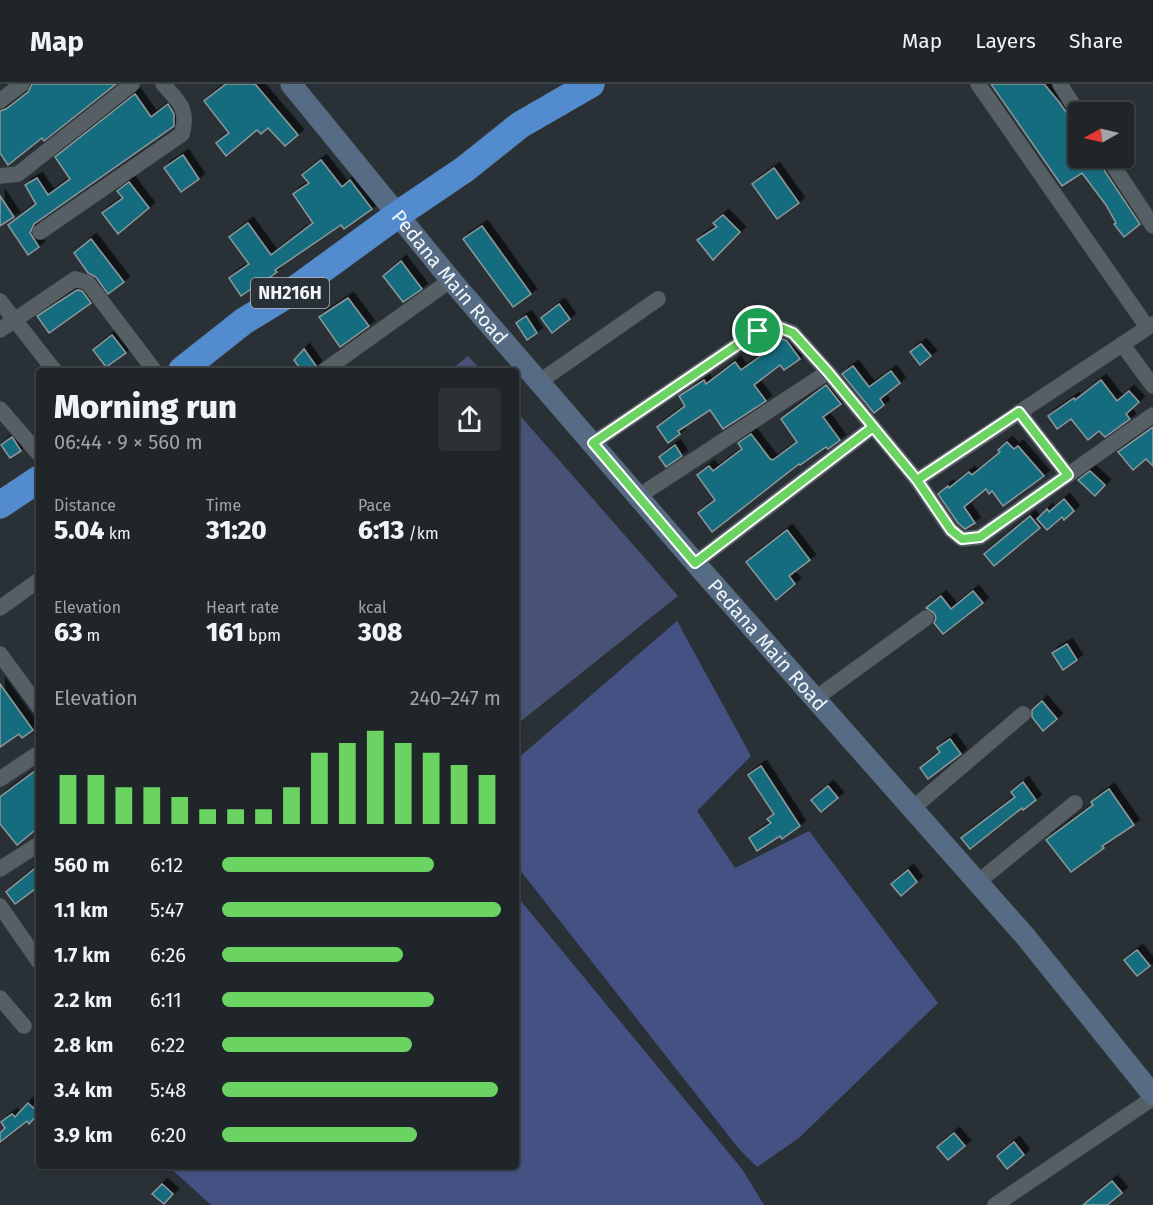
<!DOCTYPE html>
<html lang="en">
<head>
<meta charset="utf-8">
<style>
  :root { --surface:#1f2528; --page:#2c3134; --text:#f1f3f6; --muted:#a1a5a8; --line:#3c4245; --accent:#6bd362 }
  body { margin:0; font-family:"Fira Sans",sans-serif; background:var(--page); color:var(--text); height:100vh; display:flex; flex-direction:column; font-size:22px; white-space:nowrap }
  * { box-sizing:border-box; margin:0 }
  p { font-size:20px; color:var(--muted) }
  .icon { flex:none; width:33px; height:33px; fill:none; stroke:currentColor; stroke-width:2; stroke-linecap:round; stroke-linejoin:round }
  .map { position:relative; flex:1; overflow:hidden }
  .drawer { position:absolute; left:36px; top:284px; width:483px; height:801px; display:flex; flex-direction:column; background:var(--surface); border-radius:6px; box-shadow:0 2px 4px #0004,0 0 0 2px var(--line) }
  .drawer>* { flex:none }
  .needle { width:39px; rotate:262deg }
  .buttons { position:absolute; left:1068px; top:18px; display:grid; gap:12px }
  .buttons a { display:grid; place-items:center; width:66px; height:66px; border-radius:6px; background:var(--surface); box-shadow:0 2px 4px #0004,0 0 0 2px var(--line); font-size:30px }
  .pin { position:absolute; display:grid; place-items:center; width:51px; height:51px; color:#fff; margin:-26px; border:3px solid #fff; border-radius:50%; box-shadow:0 2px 6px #0007 }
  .round { display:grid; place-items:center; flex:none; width:63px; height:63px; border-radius:6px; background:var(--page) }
  .summary { display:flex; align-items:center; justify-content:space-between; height:102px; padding:0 18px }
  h1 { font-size:33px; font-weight:800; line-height:45px }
  .figures { display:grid; grid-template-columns:repeat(3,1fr); gap:9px; height:102px; padding:6px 18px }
  .figures div { display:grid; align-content:center }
  .figures b { font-size:26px; font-weight:800 }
  .figures small { font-size:16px; font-weight:400 }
  .figures p { font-size:16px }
  .chart { height:168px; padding:12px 18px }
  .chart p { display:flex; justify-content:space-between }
  .chart svg { width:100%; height:108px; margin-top:6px; stroke:var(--accent); stroke-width:6 }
  ul { padding:0 18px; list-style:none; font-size:20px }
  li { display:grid; grid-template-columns:96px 72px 1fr; align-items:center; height:45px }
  li i { height:15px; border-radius:8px; background:var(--accent) }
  header { display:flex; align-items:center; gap:36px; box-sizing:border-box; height:84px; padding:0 30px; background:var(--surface); border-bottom:2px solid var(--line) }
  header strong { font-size:28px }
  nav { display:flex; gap:33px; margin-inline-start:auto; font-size:21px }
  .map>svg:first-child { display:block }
  .green { fill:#485276 }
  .forest { fill:#455182 }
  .building { fill:#126c7f; stroke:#8d989b; stroke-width:1.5; filter:url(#shadow) }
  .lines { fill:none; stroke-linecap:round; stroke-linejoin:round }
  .street-casing { stroke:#474e52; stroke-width:16 }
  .secondary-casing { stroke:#474e52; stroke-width:22 }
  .highway-casing { stroke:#474e52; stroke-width:28 }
  .street { stroke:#565f64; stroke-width:15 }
  .secondary { stroke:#556c84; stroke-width:21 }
  .highway { stroke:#528bce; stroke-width:27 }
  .route-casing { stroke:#fff; stroke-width:12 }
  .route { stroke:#6bd362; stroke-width:8 }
  .labels { text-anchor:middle; stroke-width:4.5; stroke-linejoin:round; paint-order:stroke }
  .shield { fill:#293136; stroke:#b4bbbe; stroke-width:1.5 }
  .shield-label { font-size:18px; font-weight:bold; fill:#f0f6f9 }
  .street-label { font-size:20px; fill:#f0f6f9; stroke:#293136 }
</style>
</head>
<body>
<header>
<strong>Map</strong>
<nav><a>Map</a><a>Layers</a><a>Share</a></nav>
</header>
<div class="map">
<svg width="1153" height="1121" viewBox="0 0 1153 1121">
  <defs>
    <filter id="shadow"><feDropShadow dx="5.5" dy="-5.5" stdDeviation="0" flood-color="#0009"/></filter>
  </defs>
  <rect width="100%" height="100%" fill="#293136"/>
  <g class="green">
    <path d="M468,272L481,286H451Z"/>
    <path d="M516,327L678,512L516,641Z"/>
  </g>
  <g class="forest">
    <path d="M677,537L751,672L697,727L735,784L809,747L938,919L799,1054L757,1083L739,1065L516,781V676Z"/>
    <path d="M516,811L742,1085L764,1121H211L168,1082H516Z"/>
  </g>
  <g class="building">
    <path d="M32,0H116L44,57L42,54L8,81L0,69V27L6,25L28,8Z"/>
    <path d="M226,0H255L298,51L285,62L268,44L261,50L257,46L226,72L216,59L229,49L204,17Z"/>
    <path d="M991,0H1044L1059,18L1078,45V74H1096L1140,140L1124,153L1114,140L1116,139L1106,121L1082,89L1062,102Z"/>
    <path d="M135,10L151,33L168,20L174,30V42L34,140L30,149L39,163L28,171L8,141L36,120L25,101L37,94L48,111L70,95L55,73Z"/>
    <path d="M183,71L199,95L181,108L164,84Z"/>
    <path d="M321,76L342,103L350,96L372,125L344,145L341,141L275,186L277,188L265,197L264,196L241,212L229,194L249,180L229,153L248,139L271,171L313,139L293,110L309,99L302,91Z"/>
    <path d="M774,84L799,119L777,135L752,100Z"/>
    <path d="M129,98L149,124L118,150L102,129L123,114L117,107Z"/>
    <path d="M0,112L14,133L0,142Z"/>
    <path d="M723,131L740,148L713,176L697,156L717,143L713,139Z"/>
    <path d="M482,142L531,210L513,223L463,155Z"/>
    <path d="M91,155L124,198L108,210L96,193L88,189L74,169Z"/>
    <path d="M401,177L422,205L403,218L383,192Z"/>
    <path d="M77,206L82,207L91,219L49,249L37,232Z"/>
    <path d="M348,214L369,242L340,263L319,233Z"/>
    <path d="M559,220L570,235L552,249L541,234Z"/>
    <path d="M526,232L537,249L527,256L516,239Z"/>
    <path d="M112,251L126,269L106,283L93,266Z"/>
    <path d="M780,254L787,257L800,275L784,286L780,281L754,301L766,317L723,345L710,326L678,347L680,350L668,359L657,343L685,322L679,312L704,296L706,300L735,278L741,286L769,266L768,264Z"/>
    <path d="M921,260L931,272L920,281L910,268Z"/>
    <path d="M304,265L316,282L315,286H301L294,276Z"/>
    <path d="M853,282L869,303L891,287L900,299L880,315L884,321L874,329L842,290Z"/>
    <path d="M1101,296L1117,317L1129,307L1139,318L1126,330L1130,335L1105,353L1099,347L1088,356L1071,335L1057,345L1048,332L1074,314L1075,316Z"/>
    <path d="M826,301L841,320L823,333L840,356L828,365L826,363L800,381L799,380L712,448L698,429L715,416L697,391L709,382L713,387L742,365L738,359L751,350L770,375L773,376L797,358L781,335Z"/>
    <path d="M1153,343V382L1146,375L1133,386L1118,368Z"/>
    <path d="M12,353L21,367L10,374L1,361Z"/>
    <path d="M1007,358L1014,365L1018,362L1044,392L1003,422L992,407L989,410L986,405L964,423L975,439L965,445L958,439L938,410L948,402L949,404L969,388L972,391L1000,368L998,366Z"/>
    <path d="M675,361L682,372L666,383L659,373Z"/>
    <path d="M1090,387L1105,401L1095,412L1078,396Z"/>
    <path d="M1064,415L1074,427L1064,436L1062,433L1047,446L1037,435L1047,425L1049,428Z"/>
    <path d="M1030,432L1040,444L994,482L984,470Z"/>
    <path d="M787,446L810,476L789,492L795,500L776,516L746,478Z"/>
    <path d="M973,507L983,519L943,550L934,539L936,534L934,529L926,524L941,512L951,525Z"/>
    <path d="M1067,560L1077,576L1063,586L1052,569Z"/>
    <path d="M0,600L33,646L22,654L19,650L0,663Z"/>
    <path d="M1042,617L1057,635L1043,647L1032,633V626Z"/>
    <path d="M950,655L961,670L928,695L920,684L940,668L937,664Z"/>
    <path d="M761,682L800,742L782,755L780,752L757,767L749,754L771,739L767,735L774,730L748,691Z"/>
    <path d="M39,684V743L17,761L0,740V713Z"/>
    <path d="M1023,698L1036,716L1023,726L1022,724L970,765L961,754L1015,713L1011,708Z"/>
    <path d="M828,702L838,714L821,728L811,716Z"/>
    <path d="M1109,705L1134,741L1102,762L1104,764L1071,788L1046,756L1093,721L1091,718Z"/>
    <path d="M39,781V802L15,820L6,808Z"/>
    <path d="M908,786L917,798L901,812L891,800Z"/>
    <path d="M1137,866L1150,882L1137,892L1124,876Z"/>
    <path d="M28,1019L39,1029L29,1040L27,1037L0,1058V1049L5,1044L1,1038L12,1030L15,1033Z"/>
    <path d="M954,1049L965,1062L948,1076L937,1063Z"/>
    <path d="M1014,1058L1024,1071L1007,1085L997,1072Z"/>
    <path d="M1112,1097L1122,1109L1107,1121H1083Z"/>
    <path d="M162,1100L173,1110L164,1120L152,1110Z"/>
  </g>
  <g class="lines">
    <g class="street-casing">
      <g id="street">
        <path d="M978,0L1147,243"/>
        <path d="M1060,0L1078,29"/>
        <path d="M0,17L22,0"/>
        <path d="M1108,74L1153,142"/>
        <path d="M0,92L18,90L132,0"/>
        <path d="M40,148L182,50C189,25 179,18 163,0"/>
        <path d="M0,217L54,286"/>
        <path d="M0,246L75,195L88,199L154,286"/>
        <path d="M1122,260L1153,302"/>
        <path d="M325,286L451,196"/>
        <path d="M539,298L658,215"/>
        <path d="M0,325L39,370"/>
        <path d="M1019,328L1068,391"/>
        <path d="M593,359L758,247L778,243L793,249L828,288L917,396L951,446L962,455L980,453L1153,331"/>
        <path d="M917,396L1153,240"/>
        <path d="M639,412L828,288"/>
        <path d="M695,479L873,343"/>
        <path d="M0,524L39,496"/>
        <path d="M0,570L39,623"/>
        <path d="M816,614L926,534"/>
        <path d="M0,695L39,669"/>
        <path d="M913,724L1023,630"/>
        <path d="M0,785L39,760"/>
        <path d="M978,798L1075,719"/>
        <path d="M0,822L39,878"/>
        <path d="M0,914L24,942"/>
        <path d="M995,1121L1153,1014"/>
      </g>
    </g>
    <g class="secondary-casing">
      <g id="secondary">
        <path id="s1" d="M291,0L451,196L704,489L1025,852L1153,1011"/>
      </g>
    </g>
    <g class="highway-casing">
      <g id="highway">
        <path d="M182,286L244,237L290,209L397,131L465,85L520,41L591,0"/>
        <path d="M0,421L39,395"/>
      </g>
    </g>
    <use href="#street" class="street"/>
    <use href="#secondary" class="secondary"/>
    <use href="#highway" class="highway"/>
  </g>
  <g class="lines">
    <g class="route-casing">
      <path id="route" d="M758,247L593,359L695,479L873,343L917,396L1019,328L1068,391L980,453L962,455L951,446L917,396L828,288L793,249L778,243L758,247"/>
    </g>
    <use href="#route" class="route"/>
  </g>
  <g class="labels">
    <rect class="shield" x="251" y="194" width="78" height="30" rx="4.5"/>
    <g class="shield-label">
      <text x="290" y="215">NH216H</text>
    </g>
    <g class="street-label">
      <text dy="7" stroke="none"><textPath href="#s1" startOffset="250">Pedana Main Road</textPath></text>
      <text dy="7" stroke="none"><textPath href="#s1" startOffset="736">Pedana Main Road</textPath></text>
    </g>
  </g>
</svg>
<div class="buttons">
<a><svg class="needle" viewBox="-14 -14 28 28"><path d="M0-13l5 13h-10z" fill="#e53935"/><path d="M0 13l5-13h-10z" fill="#a1a5a8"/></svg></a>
</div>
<div class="pin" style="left:758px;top:247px;background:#1e9e55"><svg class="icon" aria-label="arrive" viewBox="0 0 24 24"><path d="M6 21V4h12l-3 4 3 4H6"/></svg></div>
<section class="drawer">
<div class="summary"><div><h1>Morning run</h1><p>06:44 · 9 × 560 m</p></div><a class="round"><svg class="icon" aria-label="share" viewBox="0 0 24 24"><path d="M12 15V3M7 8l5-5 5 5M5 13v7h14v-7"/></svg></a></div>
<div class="figures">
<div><p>Distance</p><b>5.04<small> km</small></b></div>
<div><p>Time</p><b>31:20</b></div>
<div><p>Pace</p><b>6:13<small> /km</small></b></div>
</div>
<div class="figures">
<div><p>Elevation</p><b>63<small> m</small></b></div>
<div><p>Heart rate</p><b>161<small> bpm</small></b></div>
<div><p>kcal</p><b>308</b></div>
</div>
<div class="chart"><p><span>Elevation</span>240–247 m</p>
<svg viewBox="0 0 160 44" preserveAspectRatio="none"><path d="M5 44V24M15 44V24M25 44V29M35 44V29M45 44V33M55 44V38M65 44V38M75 44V38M85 44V29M95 44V15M105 44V11M115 44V6M125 44V11M135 44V15M145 44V20M155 44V24"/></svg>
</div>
<ul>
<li><b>560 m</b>6:12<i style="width:76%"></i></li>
<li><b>1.1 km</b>5:47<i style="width:100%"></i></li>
<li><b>1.7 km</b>6:26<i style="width:65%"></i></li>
<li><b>2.2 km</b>6:11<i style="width:76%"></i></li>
<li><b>2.8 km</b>6:22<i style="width:68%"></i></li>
<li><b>3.4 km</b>5:48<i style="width:99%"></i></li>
<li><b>3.9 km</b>6:20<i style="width:70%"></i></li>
</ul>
</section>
</div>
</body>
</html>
